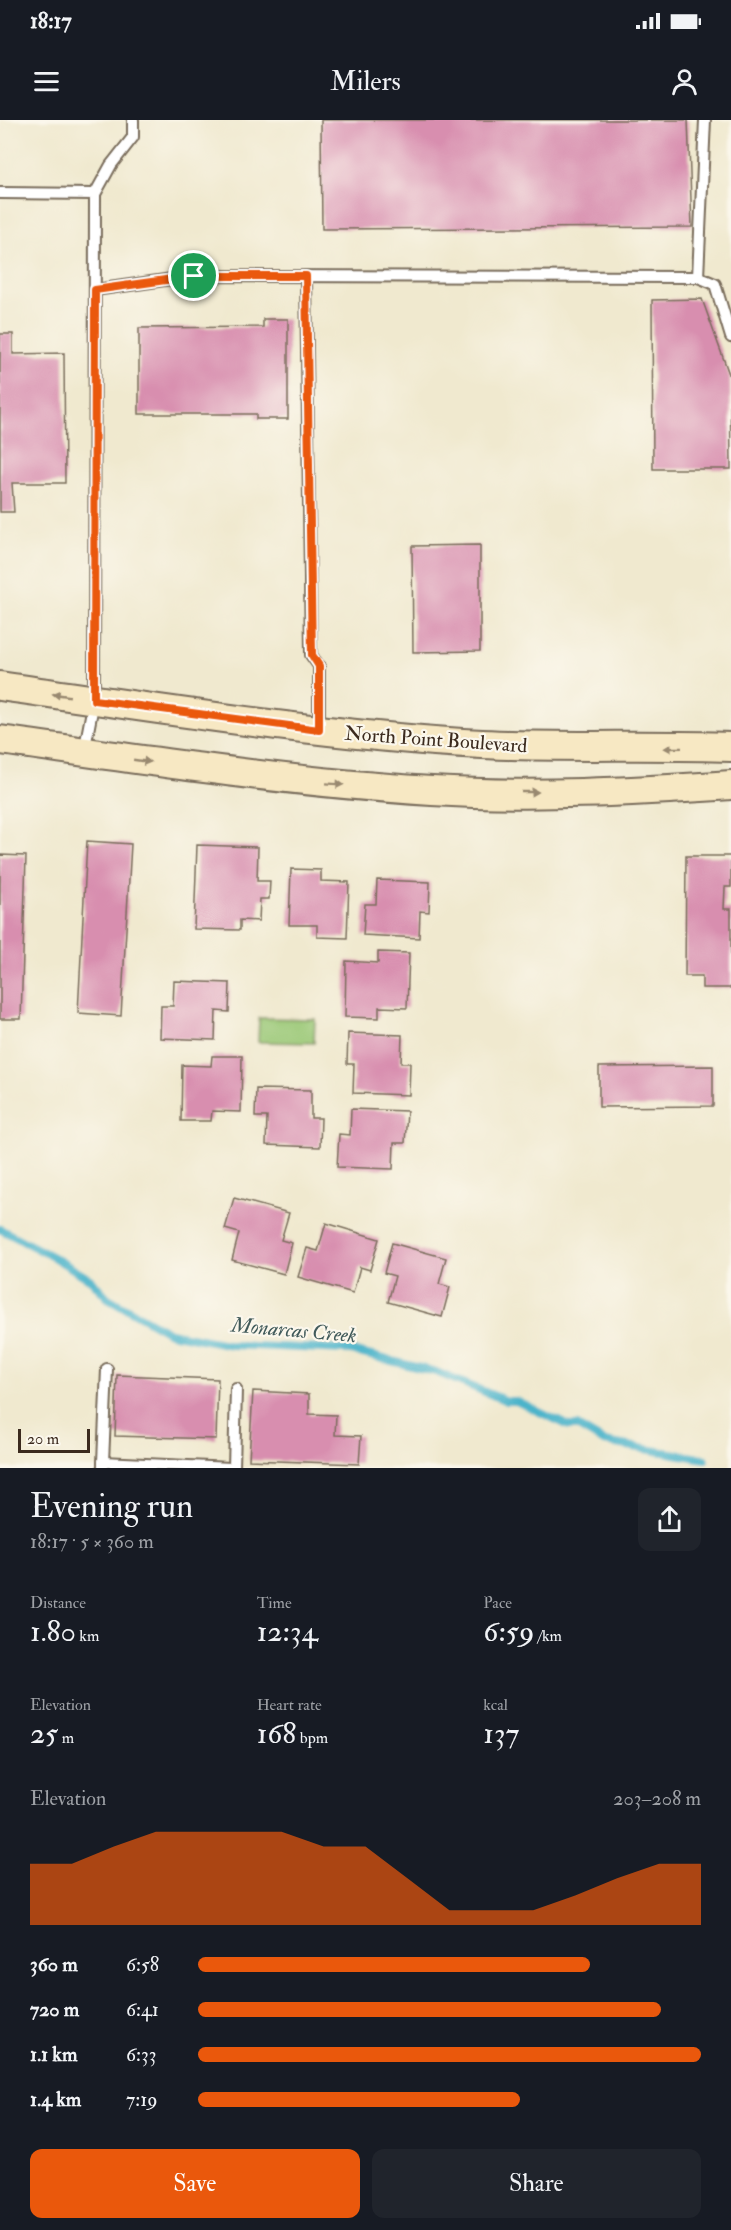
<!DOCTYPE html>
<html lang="en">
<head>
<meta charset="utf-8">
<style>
  :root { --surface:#171b24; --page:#20242c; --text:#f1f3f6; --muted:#9ea1a6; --accent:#ea580c }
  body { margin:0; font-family:"IM FELL Double Pica",serif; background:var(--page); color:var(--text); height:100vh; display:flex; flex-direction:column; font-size:22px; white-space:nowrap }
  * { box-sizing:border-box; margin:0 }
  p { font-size:20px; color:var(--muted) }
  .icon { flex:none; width:33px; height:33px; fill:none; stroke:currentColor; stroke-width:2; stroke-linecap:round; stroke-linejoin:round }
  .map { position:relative; height:1348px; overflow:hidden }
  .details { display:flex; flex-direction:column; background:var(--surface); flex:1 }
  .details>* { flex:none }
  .scale { position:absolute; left:18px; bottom:15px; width:72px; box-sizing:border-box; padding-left:6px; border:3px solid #3b2a1e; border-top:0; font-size:16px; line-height:21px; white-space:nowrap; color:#3b2a1e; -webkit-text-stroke:4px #fbf7ec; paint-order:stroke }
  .pin { position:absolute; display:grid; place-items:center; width:51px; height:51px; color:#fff; margin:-26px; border:3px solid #fff; border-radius:50%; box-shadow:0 2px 6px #0007 }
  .round { display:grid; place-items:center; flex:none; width:63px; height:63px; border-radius:12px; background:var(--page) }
  .head { display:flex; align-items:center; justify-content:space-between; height:102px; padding:0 30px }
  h1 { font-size:33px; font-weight:600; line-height:45px }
  .stats { display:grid; grid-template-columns:repeat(3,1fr); gap:9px; height:102px; padding:6px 30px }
  .stats div { display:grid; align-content:center }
  .stats b { font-size:30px; font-weight:600 }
  .stats small { font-size:16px; font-weight:400 }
  .stats p { font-size:16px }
  .chart { height:168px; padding:12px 30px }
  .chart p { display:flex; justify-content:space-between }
  .chart svg { width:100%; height:108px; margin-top:6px; fill:var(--accent); opacity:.7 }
  .action { display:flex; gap:12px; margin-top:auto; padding:12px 30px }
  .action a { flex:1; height:69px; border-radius:12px; background:var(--accent); color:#fff; font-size:24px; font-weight:600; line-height:69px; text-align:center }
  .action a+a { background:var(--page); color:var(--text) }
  ul { padding:0 30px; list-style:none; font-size:20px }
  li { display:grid; grid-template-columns:96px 72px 1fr; align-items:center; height:45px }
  li i { height:15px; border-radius:8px; background:var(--accent) }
  .status { display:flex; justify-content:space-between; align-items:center; height:42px; padding:0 30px; background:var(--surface); direction:ltr }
  .status svg { height:16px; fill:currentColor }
  header { display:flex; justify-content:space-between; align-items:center; height:78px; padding:0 30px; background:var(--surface); font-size:27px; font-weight:600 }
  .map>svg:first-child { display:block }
  .green { fill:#99c775; stroke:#6a784a; stroke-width:1.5 }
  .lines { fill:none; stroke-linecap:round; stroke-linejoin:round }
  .stream { stroke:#4bb4ca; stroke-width:8 }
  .building { fill:#d88eaf }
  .lane-casing { stroke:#7a6d5c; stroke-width:14 }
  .secondary-casing { stroke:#7a6d5c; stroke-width:32 }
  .lane { stroke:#fff; stroke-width:10 }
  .secondary { stroke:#f7e8c3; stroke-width:28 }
  .oneway { fill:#998970 }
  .route-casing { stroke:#fff; stroke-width:12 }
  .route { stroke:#ea580c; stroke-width:8 }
  .labels { text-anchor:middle; stroke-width:4.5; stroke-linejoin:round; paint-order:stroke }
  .street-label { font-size:20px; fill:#3b2a1e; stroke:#fbf7ec }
  .water-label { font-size:21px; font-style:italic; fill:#415a5a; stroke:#fbf7ec }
</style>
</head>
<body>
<div class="status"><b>18:17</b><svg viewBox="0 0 49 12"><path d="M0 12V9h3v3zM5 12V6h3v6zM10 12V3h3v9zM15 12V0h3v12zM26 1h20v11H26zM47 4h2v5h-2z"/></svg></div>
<header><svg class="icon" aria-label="menu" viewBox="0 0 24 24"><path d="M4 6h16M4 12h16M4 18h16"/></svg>Milers<svg class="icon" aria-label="person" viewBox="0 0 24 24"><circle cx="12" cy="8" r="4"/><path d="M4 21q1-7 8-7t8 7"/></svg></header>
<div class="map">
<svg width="731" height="1348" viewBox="0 0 731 1348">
  <rect width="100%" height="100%" fill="#fbf7ec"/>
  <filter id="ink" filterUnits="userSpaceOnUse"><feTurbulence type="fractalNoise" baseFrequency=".0167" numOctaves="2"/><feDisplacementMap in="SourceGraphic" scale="12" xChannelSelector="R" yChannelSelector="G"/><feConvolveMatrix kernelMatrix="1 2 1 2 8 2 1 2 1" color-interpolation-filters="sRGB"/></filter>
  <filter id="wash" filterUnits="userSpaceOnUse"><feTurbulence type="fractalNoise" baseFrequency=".008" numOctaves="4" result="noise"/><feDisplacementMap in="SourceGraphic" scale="24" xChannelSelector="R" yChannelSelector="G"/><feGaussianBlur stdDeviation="1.35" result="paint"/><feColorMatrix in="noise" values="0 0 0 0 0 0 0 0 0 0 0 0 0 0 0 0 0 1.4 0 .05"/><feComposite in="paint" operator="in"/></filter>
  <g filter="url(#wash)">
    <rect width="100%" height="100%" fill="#f0e9cf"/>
    <path class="green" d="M259,898L315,899L314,923L258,922Z"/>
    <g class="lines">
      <path class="stream" d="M0,1109L55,1138L91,1160L108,1178L170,1213L232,1225L347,1230L436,1252L507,1281H516L569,1306H577L604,1322L705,1339"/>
    </g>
    <g id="blocks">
      <g class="building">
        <path d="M321,0H688L692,107L322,109Z"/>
        <path d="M702,179L730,257L731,349H653L652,180Z"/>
        <path d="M263,199H288V299H256V294H139V208L263,207Z"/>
        <path d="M0,214H13V234L64,233L65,363H12L14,392H0Z"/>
        <path d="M480,425V531L413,532L412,426Z"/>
        <path d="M87,721L131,724L121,896L78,893Z"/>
        <path d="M197,725L258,727L257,761H270L269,779H260L259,801L240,800V810L194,809Z"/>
        <path d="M0,735L26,736L21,899H0Z"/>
        <path d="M686,736H731V767H725L724,789H731V868H702V856H685Z"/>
        <path d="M291,749L321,750V761L349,762L347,818L317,817V805H289Z"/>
        <path d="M377,760L430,762L429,792L420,791L419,818L363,815L365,784H376Z"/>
        <path d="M378,832L409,833L407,888L379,887V898L345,897L346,841L378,843Z"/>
        <path d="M174,861L230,863L229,892L216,891L215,920L160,918L161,886H173Z"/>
        <path d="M348,913L402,915L401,943H410L409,975L353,973L354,944H347Z"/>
        <path d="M212,936H242L241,992L212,991L211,1001H181L182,945L211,946Z"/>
        <path d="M713,946V986L599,987V947Z"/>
        <path d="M256,969L311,970V998H321L320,1027L266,1025L267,997H255Z"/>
        <path d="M351,989L407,991L405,1023H394L393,1049L337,1047L339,1014L350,1015Z"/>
        <path d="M234,1078L289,1093L281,1120L292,1123L284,1154L232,1140L239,1113L225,1109Z"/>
        <path d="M326,1103L379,1119L370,1150L360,1147L353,1173L298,1157L307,1128L318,1131Z"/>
        <path d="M392,1123L446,1138L439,1164L450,1167L442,1197L388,1182L395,1156L384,1153Z"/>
        <path d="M117,1255L218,1259L216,1319L115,1316Z"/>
        <path d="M253,1271L309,1274V1294L336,1295L335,1315L361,1316L359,1344L249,1340Z"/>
      </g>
    </g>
  </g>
  <g filter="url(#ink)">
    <use href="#blocks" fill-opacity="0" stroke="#7a6d5c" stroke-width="1.5"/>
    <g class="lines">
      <g class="lane-casing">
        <g id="lane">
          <path d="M0,73L95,74L94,580L84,632"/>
          <path d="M95,74L111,45L133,17V0"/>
          <path d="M306,156L311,535L319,546V609"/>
          <path d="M698,157L715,164L731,217"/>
          <path d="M95,170L193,156L698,157L705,0"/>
          <path d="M103,1342L107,1249"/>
          <path d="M103,1348V1342L231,1348"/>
          <path d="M234,1348L236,1269"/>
        </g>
      </g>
      <g class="secondary-casing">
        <g id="secondary">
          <path d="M0,566C160,589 320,615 482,624C565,628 648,624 731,627"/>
          <path d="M0,620C144,640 287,662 432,671C531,677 632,672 731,665"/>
        </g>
      </g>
      <use href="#lane" class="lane"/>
      <use href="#secondary" class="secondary"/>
    </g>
    <defs><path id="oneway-solid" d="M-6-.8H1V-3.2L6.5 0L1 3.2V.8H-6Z" transform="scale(1.5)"/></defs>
    <g class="oneway">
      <use href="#oneway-solid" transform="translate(61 575) rotate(-172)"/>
      <use href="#oneway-solid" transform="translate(673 628) rotate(179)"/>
      <use href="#oneway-solid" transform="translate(142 641) rotate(8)"/>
      <use href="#oneway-solid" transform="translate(335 664) rotate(4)"/>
      <use href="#oneway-solid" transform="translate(530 672)"/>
    </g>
  </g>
  <g class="lines" filter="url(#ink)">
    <g class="route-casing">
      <path id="route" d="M194,156H306L312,535L319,546V610L94,580L95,170Z"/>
    </g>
    <use href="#route" class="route"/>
  </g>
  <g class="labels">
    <g class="street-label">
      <text transform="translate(436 619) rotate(4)" y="7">North Point Boulevard</text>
    </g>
    <g class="water-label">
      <text transform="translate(294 1210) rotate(5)" y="7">Monarcas Creek</text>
    </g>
  </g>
</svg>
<div class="scale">20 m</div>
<div class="pin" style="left:194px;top:156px;background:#1e9e55"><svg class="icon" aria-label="arrive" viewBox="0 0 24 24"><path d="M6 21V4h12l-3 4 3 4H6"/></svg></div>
</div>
<section class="details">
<div class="head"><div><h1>Evening run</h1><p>18:17 · 5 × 360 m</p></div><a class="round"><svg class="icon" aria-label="share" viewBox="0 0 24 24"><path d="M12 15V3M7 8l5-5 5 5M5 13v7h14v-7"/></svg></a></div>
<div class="stats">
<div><p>Distance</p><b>1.80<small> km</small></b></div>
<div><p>Time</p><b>12:34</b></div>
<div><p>Pace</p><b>6:59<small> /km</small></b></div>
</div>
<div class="stats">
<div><p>Elevation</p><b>25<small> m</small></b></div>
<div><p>Heart rate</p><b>168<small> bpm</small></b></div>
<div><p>kcal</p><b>137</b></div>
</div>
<div class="chart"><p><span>Elevation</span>203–208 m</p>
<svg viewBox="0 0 160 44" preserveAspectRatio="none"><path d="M0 44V19L10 19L20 12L30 6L40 6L50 6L60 6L70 12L80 12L90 25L100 38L110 38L120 38L130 32L140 25L150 19L160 19V44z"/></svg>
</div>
<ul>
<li><b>360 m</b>6:58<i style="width:78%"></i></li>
<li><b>720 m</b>6:41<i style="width:92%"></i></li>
<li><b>1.1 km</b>6:33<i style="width:100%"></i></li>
<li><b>1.4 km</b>7:19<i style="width:64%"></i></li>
</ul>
<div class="action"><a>Save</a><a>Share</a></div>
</section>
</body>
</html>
